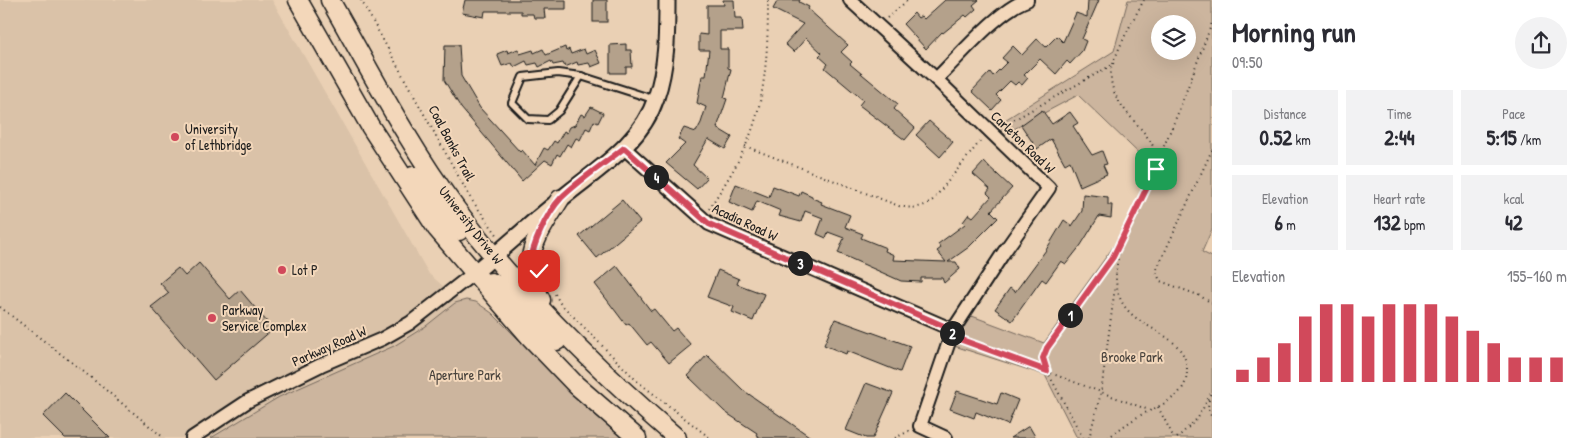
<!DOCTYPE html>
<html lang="en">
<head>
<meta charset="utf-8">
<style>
  :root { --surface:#fff; --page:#f2f2f3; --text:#2b2b33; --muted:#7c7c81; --accent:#d1495b }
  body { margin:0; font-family:"Patrick Hand",sans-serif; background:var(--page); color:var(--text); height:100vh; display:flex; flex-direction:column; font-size:19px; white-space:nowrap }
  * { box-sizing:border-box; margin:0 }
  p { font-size:16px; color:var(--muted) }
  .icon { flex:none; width:28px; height:28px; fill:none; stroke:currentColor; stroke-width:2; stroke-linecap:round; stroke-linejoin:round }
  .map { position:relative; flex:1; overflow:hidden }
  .sheet { display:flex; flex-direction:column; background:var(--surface); width:375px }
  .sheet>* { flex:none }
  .controls { position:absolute; left:1151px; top:15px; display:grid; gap:10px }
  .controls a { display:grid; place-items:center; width:45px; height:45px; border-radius:50%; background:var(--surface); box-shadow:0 5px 20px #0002; font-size:25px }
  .pin { position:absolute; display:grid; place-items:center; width:42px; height:42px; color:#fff; margin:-21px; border-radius:10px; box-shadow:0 2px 8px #0006 }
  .km { position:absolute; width:25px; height:25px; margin:-12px; border-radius:50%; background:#222; color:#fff; font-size:14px; line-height:25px; text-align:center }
  .round { display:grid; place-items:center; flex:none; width:52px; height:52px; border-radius:26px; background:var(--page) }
  .head { display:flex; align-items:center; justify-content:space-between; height:85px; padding:0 20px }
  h1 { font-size:28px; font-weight:800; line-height:38px }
  .stats { display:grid; grid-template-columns:repeat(3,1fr); gap:8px; height:85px; padding:5px 20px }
  .stats div { display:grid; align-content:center; border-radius:0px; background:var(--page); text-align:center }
  .stats b { font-size:21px; font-weight:800 }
  .stats small { font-size:14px; font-weight:400 }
  .stats p { font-size:14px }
  .chart { height:140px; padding:10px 20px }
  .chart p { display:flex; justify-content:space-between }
  .chart svg { width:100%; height:90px; margin-top:5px; stroke:var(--accent); stroke-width:6 }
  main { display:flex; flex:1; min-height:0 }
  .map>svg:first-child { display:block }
  .built { fill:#dac2a8 }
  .green { fill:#ccb59e; stroke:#74685d; fill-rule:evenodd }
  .building { fill:#b4a18b; stroke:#1c1c1c }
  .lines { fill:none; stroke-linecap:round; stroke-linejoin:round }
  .service-casing { stroke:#1c1c1c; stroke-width:10 }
  .minor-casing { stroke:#1c1c1c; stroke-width:16 }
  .tertiary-casing { stroke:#1c1c1c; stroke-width:19 }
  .secondary-casing { stroke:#1c1c1c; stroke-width:21 }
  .path { stroke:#1c1c1c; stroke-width:2; stroke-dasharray:1 4; stroke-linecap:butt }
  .service { stroke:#f3d7ba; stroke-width:6 }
  .minor { stroke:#f3d7ba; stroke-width:12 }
  .tertiary { stroke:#f3d7ba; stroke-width:15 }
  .secondary { stroke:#f3d7ba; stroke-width:18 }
  .route-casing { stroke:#fff; stroke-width:10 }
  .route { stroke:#d1495b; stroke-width:6 }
  .poi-dot { fill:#d1495b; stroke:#f3d7ba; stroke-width:2 }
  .labels { text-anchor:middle; stroke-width:4; stroke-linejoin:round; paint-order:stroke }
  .poi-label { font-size:14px; fill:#1c1c1c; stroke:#f3d7ba; text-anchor:start }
  .street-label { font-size:14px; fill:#1c1c1c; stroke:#f3d7ba }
  .park-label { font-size:14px; fill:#48423c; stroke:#f3d7ba }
</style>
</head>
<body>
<main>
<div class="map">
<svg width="1212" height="438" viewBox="0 0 1212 438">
  <rect width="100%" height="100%" fill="#ead0b4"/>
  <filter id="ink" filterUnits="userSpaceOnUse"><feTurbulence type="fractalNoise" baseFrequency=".02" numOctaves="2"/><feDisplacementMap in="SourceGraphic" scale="10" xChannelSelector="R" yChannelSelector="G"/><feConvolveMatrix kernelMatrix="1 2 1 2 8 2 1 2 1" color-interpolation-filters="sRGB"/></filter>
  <g filter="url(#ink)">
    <path class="built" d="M0,0H272L429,274L620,438H0Z"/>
    <g class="green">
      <path d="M1128,0H1212V229L1202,252L1212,257V438H1077L1045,375L948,344L964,313L1044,343L1124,232L1153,167L1078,95L997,138L989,130L1114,51ZM1160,24H1188V51H1160Z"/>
      <path d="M466,300L476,302L492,313L586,407L622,438H211L279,397L394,346L426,326L455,303Z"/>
    </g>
    <g class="building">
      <path d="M465,0H566V9H544L545,18H534L533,14H521V11H485L484,17L462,13Z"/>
      <rect x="593" y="0" width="14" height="22"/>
      <path d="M723,0H734L735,18H742L743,31H720V49H728V68L731,69L724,98L727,99L717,128L732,137L725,149L708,139L693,165L707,178L697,189L666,163L685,144L678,139L684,128L696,132L701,123L706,107L697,103L702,76H706L709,50H699V34L707,35V5H724Z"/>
      <path d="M778,0H800L799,2L809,7L808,9L848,45L841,52L852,62L850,64L898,104L894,109L915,128L905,140L859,105L863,100L825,68L828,64L819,56L822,53L806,38L794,52L785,44L803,24L773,9Z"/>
      <path d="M945,0H979L973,5L976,9L967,17L965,15L943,33L942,32L926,49L903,24L914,13L918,18L921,16L924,19Z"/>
      <path d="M1088,0H1099L1082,39L1086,41L1082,51L1070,64L1067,61L1056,74L1040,59L1024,75L1028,78L1022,85L1018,82L1015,85L1010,81L996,95L1001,100L992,110L972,91L990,72L993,76L1007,62L1002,58L1013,46L1022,55L1037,39L1046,47L1057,36L1063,42L1076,13L1087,17Z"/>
      <path d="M626,44V50H631L632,67H626V73H610V45Z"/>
      <path d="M445,45H459L461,76L480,108L520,152L522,150L535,165L544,148L548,150L554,141L557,143L564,131L567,133L570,127L575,125L581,114L585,116L591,107L603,113L598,123L594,121L590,130L586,128L580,140L576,138L571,147L567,144L560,156L557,154L552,164L545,160L522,181L461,108L444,80Z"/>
      <path d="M565,47L566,51L569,49L571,54L584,49L586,54L595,50L601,63L591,67L589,63L578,65L577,62L565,67L563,63L553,65L551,61L539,67L537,63L528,65L526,61L514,67L512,63L502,66L497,54L507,50L508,53L518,49L520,54L533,50L534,53L543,49L546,55Z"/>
      <path d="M1042,110L1052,124L1070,112L1078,123L1073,126L1092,155L1102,151L1107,164L1103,165L1107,174L1080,186L1070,161L1065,164L1051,139L1037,149L1021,125Z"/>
      <path d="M929,121L953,142L940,157L916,135Z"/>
      <path d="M984,162L1012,188L991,211L998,218L969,247L948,262H956L960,269L944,283L942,278H921V282L901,281L838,253L844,238L828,232L826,238L817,234L823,218L805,211L801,222L779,216L781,211L757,201L752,212L729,202L736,184L769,197L773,186L799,196L801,191L812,196V198L822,202L821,204L850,215L845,227L863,234L861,238L886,248L885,251L894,255L893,260L946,262L937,251L941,248L938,244L965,224L963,222L969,214L973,217L991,197L987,193L990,189L973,174Z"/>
      <path d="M1083,194L1108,197V205H1112L1111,218L1099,216L1081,245L1066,264L1061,261L1046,282L1042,279L1012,321L995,309L1010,288L1015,292L1046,250L1064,220L1072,226L1082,211Z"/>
      <path d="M622,200L640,222L597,258L579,236Z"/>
      <path d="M199,263L230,299L240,290L273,329L214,380L151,307L169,293L160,283L178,268L185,276Z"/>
      <path d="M617,266L651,311L654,309L672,331L676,328L691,345L669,363L651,342L647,345L629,323L626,325L595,284Z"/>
      <path d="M718,270L739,279L737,284L764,294L753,321L732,312L734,307L707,297Z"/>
      <path d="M835,319L910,346L900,372L847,351L846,354L824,345Z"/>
      <path d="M707,355L743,390L812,438H761L756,435L757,433L725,412L688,376Z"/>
      <path d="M866,383L893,393L873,438H866L846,430Z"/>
      <path d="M957,391L997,404L1001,393L1018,400L1008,425L976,412L974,418L950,409Z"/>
      <path d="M65,393L110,438H65L43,416Z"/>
      <path d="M1029,426L1036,438H1010Z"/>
    </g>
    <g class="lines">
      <g class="service-casing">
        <g id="service">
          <path d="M558,73L581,76L559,111L548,120L528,119L512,103L523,77Z"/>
          <path d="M581,76L656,100"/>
        </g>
      </g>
      <g class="minor-casing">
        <g id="minor">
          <path d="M850,0L936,79L1049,188L1004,252L953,330L920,426L946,438"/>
          <path d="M936,79C960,56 998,10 1027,0"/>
          <path d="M624,148L709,224L953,330"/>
          <path d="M192,438L248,401L321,365L382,339L410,323L474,273"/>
        </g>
      </g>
      <g class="tertiary-casing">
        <path id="tertiary" d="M474,273C503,249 531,223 561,199C596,170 641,144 656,98C667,66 667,33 667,0"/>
      </g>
      <g class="secondary-casing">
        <g id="secondary">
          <path d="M298,0L370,126L437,229L529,336L576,385L637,438"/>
          <path d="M330,0C370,70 408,145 457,210C521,295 597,369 677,438"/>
          <path d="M413,176L459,231"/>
          <path d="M491,282L502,287L557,341"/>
          <path d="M541,300C518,257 537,237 560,199"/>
        </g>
      </g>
      <g class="path">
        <path d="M361,0L471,199L498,236"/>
        <path d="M887,18L908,0"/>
        <path d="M1001,127L1112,65"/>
        <path d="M745,146L899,206C913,209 922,208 933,200L982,139"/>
        <path d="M1212,150L1156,271L1160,281L1198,295L1212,303"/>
        <path d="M1158,160L1178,113L1212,23"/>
        <path d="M709,209C720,191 733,173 742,153C766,108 768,50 768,0"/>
        <path d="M555,294L560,303L637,381L710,438"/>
        <path d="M0,307L84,372L164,438"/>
        <path d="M962,340L1149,410"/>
        <path d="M1209,400L1208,407L1212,419"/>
        <path d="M1158,407L1174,438"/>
        <path d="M895,438L909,431"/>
        <path d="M1083,438L1047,371L1043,358L1054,338L1113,257L1156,169C1165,134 1108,113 1111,73C1112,58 1136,14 1144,0"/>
        <path d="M1089,438L1101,393L1115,287"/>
        <path d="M1108,438C1117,431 1126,424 1136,418C1150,409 1170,404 1181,390C1186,384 1187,376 1187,369C1185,332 1134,330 1121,300C1112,281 1117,263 1121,244"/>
        <path d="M1177,438L1198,418L1212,391"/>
      </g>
      <use href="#service" class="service"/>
      <use href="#minor" class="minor"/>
      <use href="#tertiary" class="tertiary"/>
      <use href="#secondary" class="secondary"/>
    </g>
  </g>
  <g class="lines" filter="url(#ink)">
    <g class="route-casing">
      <path id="route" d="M539,271L530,268C531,247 546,214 561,198C579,180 604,164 624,148L709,224L953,330L951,336L1047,371L1043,358L1047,348L1113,257L1156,169"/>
    </g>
    <use href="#route" class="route"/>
  </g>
  <g class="poi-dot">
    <circle cx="175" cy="137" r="5"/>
    <circle cx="282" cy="270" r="5"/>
    <circle cx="212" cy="318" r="5"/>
  </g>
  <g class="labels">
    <g class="poi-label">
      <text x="185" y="134">University<tspan x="185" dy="16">of Lethbridge</tspan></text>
      <text x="292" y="275">Lot P</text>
      <text x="222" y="315">Parkway<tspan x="222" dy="16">Service Complex</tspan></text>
    </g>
    <g class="street-label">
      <text transform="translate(1023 142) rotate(44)" y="5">Carleton Road W</text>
      <text transform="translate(452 143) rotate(62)" y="5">Coal Banks Trail</text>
      <text transform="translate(745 222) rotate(25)" y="5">Acadia Road W</text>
      <text transform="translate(471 225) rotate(52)" y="5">University Drive W</text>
      <text transform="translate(329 346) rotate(-24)" y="5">Parkway Road W</text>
    </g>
    <g class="park-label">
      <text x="1132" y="362">Brooke Park</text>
      <text x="465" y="380">Aperture Park</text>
    </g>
  </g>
</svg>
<div class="controls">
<a><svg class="icon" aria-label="layers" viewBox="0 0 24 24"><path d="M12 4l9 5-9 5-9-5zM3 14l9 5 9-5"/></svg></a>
</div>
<div class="pin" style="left:1156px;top:169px;background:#1e9e55"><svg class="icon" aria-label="arrive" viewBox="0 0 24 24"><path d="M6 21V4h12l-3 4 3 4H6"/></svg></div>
<div class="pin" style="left:539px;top:271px;background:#d93025"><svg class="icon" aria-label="check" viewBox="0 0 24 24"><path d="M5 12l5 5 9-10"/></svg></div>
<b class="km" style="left:1070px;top:315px">1</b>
<b class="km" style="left:952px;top:333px">2</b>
<b class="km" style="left:800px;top:263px">3</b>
<b class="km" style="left:656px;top:177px">4</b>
</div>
<section class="sheet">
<div class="head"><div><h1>Morning run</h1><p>09:50</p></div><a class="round"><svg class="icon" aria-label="share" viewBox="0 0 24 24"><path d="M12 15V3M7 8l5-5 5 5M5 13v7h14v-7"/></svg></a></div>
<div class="stats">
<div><p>Distance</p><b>0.52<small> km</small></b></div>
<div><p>Time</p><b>2:44</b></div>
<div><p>Pace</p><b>5:15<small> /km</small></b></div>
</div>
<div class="stats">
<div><p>Elevation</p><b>6<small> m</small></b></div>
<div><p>Heart rate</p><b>132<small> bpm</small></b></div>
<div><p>kcal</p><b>42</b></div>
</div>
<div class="chart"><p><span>Elevation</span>155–160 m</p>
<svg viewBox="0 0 160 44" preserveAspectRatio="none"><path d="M5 44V38M15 44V32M25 44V25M35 44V12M45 44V6M55 44V6M65 44V12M75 44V6M85 44V6M95 44V6M105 44V12M115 44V19M125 44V25M135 44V32M145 44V32M155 44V32"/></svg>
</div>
</section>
</main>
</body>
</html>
